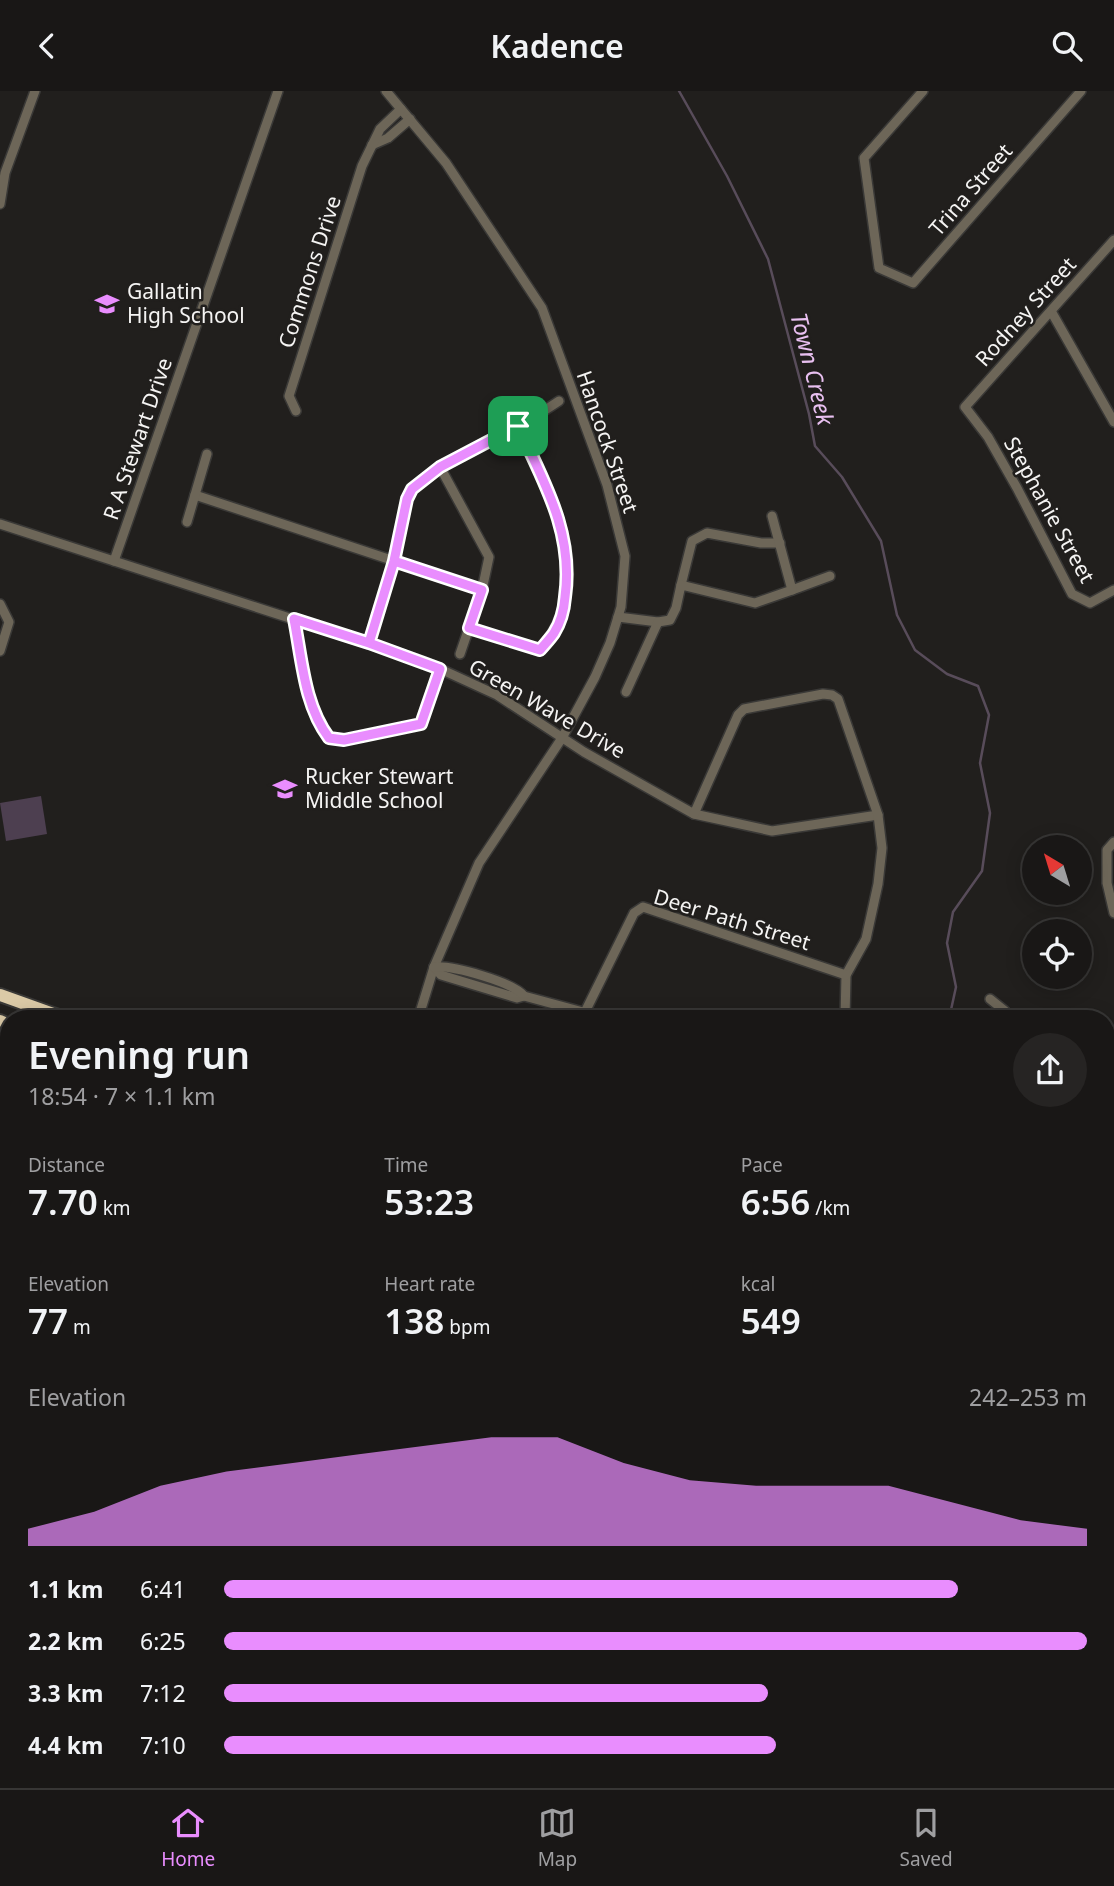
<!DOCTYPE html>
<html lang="en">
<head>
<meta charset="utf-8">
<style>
  :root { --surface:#191716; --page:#262423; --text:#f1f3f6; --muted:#9f9fa1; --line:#373635; --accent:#e98dfe }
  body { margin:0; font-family:"Noto Sans",sans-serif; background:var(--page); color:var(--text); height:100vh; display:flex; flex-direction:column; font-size:26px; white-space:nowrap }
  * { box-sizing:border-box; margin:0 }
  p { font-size:23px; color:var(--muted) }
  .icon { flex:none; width:38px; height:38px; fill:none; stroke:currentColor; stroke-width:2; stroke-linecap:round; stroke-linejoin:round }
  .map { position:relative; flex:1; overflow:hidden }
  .sheet { position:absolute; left:0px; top:919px; width:1115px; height:779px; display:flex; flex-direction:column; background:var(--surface); border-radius:28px 28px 0 0; box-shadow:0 4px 18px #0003,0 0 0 2px var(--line) }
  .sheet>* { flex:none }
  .needle { width:46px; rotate:322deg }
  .fabs { position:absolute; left:1022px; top:744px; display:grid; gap:14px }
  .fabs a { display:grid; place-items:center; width:70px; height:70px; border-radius:50%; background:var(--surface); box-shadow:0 4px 18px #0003,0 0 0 2px var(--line); font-size:35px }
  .pin { position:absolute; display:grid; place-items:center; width:60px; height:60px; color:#fff; margin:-30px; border-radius:14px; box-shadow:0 4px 10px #0006 }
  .round { display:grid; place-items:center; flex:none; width:74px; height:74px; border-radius:37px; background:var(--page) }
  .overview { display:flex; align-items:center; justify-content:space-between; height:119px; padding:0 28px }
  h1 { font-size:38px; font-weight:600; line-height:52px }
  .stats { display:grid; grid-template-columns:repeat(3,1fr); gap:10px; height:119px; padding:7px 28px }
  .stats div { display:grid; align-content:center }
  .stats b { font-size:35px; font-weight:600 }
  .stats small { font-size:19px; font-weight:400 }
  .stats p { font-size:19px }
  .chart { height:196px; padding:14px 28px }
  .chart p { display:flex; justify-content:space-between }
  .chart svg { width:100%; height:126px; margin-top:7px; fill:var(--accent); opacity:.7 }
  ul { padding:0 28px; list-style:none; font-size:23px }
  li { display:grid; grid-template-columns:112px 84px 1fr; align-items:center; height:52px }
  li i { height:18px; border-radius:9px; background:var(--accent) }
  header { display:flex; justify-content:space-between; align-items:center; height:91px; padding:0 28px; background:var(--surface); font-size:32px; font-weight:600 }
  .tabs { display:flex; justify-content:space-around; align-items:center; height:98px; border-top:2px solid var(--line); background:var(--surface); font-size:19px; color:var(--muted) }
  .tabs a { display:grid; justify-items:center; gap:4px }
  .tabs .current { color:var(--accent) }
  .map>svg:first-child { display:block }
  .green { fill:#4d3f50 }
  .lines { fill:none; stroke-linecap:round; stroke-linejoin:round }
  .stream { stroke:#584c5a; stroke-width:2.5 }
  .minor-casing { stroke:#3a3937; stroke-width:12 }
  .highway-casing { stroke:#3a3937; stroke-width:16 }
  .minor { stroke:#6d6658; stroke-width:9 }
  .highway { stroke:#dbcaa7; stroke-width:12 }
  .route-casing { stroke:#fff; stroke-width:14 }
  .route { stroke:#e98dfe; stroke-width:9 }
  .labels { text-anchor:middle; stroke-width:5; stroke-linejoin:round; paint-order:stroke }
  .street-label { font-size:21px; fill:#f5f4f3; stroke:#211f1d }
  .poi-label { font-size:21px; fill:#f5f4f3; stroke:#211f1d; text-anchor:start }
  .water-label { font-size:23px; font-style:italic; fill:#e9c0f1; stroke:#211f1d }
</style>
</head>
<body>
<header><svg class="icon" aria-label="back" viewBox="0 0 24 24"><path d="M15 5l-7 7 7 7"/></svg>Kadence<svg class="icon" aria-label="search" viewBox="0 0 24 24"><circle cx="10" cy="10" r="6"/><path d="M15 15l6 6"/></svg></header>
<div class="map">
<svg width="1114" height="1697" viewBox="0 0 1114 1697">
  <rect width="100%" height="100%" fill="#211f1d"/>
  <path class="green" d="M41,705L47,743L6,750L0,712Z"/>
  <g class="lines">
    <g class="stream">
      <path d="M679,0L727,85L768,168L809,323L815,355L842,386L881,450L897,524L915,559L947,583L978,595L989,624L980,672L990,722L982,780L953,821L947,852L956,896L949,928"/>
      <path d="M750,1697L753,1689"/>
    </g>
    <g class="minor-casing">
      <g id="minor">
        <path d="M386,0L446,72L542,217L607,394L625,465L621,516L610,552L595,586L562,647L479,772L434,876L418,928"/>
        <path d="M923,0L864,67L879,177L913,192L1081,0"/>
        <path d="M372,54L388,47L410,28"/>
        <path d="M0,113L5,82L35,0"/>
        <path d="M1114,149L965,316L988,346L1017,397L1072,503L1090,512L1114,499"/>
        <path d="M1051,220L1114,331"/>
        <path d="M296,320L289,305L362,75L380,38L401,18"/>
        <path d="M440,376L489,466L482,499L460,563"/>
        <path d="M195,404L482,499"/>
        <path d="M187,431L207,363"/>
        <path d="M0,433L425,571L497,604L584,661L694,723L772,740L878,724"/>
        <path d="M114,470L278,0"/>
        <path d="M681,494L692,450L707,442L761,452H780"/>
        <path d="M792,499L830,485"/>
        <path d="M0,513L9,531L0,560"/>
        <path d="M618,526L658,531L670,529L676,517L681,494L755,512L792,499L772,425"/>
        <path d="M294,528C302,569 304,613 329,647L344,649L421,633L440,578"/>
        <path d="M469,537L540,559C600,488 551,406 518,335"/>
        <path d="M369,552L394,470L407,408L412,398L440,376L527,331L559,310"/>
        <path d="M626,601L658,531"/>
        <path d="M694,723L738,624L744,618L823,603L832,604L838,608L878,724L882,757L878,793L866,848L846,884L845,928"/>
        <path d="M1114,751L1107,759V792L1114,822"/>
        <path d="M434,876L441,884L517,907L524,905L609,928"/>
        <path d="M434,876C452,874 513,891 524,905"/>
        <path d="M990,908L1005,920L1007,928"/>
        <path d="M585,921L634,822L643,816L846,884"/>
        <path d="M0,1029L9,1038"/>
        <path d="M1106,1035L1114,1025"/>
        <path d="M1106,1083L1114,1088"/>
        <path d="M1106,1170L1114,1169"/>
        <path d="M0,1295L9,1305"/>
        <path d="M1114,1377V1378"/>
        <path d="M1106,1439L1114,1423"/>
        <path d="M1106,1493L1114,1496"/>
        <path d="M0,1612L9,1588"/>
        <path d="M0,1682L9,1684"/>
        <path d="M31,1689H74"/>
        <path d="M893,1689L895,1697"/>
        <path d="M972,1689L975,1697"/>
        <path d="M356,1697L366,1689"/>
        <path d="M382,1697L391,1689"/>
        <path d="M820,1697L822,1689"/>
        <path d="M999,1697L1005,1693L1002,1689"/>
      </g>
    </g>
    <g class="highway-casing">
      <g id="highway">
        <path d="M0,904L67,928"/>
        <path d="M0,930L9,934"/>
        <path d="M1106,1253L1114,1256"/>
        <path d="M1106,1280L1114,1283"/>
      </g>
    </g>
    <use href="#minor" class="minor"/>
    <use href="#highway" class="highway"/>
  </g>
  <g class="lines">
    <g class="route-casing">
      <path id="route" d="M518,335L440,376L412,398L407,408L394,470L369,552L294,528C302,568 304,614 329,647L344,649L421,633L440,578L369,552L394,470L482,499L469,537L540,559C544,554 550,548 554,542C561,531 564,519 565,506C574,442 544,391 518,335"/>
    </g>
    <use href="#route" class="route"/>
  </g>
  <defs>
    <g id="school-bare" transform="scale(1.89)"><path d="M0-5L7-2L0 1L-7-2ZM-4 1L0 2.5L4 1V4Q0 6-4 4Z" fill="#e98dfe" stroke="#211f1d" stroke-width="2.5" paint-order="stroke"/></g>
  </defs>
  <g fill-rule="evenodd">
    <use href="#school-bare" x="107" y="213"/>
    <use href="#school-bare" x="285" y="698"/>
  </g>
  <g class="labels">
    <g class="street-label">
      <text transform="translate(971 99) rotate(-49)" y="7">Trina Street</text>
      <text transform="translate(310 181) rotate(-72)" y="7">Commons Drive</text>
      <text transform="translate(1026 221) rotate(-48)" y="7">Rodney Street</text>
      <text transform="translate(138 348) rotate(-71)" y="7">R A Stewart Drive</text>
      <text transform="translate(607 351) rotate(71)" y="7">Hancock Street</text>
      <text transform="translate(1049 419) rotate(61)" y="7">Stephanie Street</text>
      <text transform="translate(547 618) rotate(30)" y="7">Green Wave Drive</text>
      <text transform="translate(732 829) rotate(17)" y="7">Deer Path Street</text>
    </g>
    <g class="poi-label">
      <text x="127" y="208">Gallatin<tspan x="127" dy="24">High School</tspan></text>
      <text x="305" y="693">Rucker Stewart<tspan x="305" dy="24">Middle School</tspan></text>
    </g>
    <g class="water-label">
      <text transform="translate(812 278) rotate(76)" y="8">Town Creek</text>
    </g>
  </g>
</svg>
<div class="fabs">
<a><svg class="needle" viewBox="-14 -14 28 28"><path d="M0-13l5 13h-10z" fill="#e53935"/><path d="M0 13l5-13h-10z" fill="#9f9fa1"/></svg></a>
<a><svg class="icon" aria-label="locate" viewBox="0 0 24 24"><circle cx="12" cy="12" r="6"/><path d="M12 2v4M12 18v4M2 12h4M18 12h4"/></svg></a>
</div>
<div class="pin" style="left:518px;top:335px;background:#1e9e55"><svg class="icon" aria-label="arrive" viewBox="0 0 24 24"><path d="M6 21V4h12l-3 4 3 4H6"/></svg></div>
<section class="sheet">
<div class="overview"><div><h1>Evening run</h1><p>18:54 · 7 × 1.1 km</p></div><a class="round"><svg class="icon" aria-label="share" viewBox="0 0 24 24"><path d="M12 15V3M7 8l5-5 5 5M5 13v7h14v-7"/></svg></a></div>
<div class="stats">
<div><p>Distance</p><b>7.70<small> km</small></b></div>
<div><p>Time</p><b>53:23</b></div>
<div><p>Pace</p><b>6:56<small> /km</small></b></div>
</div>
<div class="stats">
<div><p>Elevation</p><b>77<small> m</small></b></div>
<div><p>Heart rate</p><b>138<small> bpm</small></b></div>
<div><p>kcal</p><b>549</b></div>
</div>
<div class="chart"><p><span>Elevation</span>242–253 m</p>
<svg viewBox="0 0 160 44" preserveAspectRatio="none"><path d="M0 44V38L10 32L20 23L30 18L40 15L50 12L60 9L70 6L80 6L90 15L100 21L110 23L120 23L130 23L140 29L150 35L160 38V44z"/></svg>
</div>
<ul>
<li><b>1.1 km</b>6:41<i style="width:85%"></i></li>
<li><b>2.2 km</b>6:25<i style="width:100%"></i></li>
<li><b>3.3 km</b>7:12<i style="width:63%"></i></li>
<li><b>4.4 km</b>7:10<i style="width:64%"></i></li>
</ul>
</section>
</div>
<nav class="tabs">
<a class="current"><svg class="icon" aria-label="home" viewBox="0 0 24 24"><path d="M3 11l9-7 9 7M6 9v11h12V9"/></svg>Home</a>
<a><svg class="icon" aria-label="map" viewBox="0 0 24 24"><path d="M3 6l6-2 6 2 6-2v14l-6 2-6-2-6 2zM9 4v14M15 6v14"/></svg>Map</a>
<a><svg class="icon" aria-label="saved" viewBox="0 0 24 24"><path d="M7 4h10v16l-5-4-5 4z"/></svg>Saved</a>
</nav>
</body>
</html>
